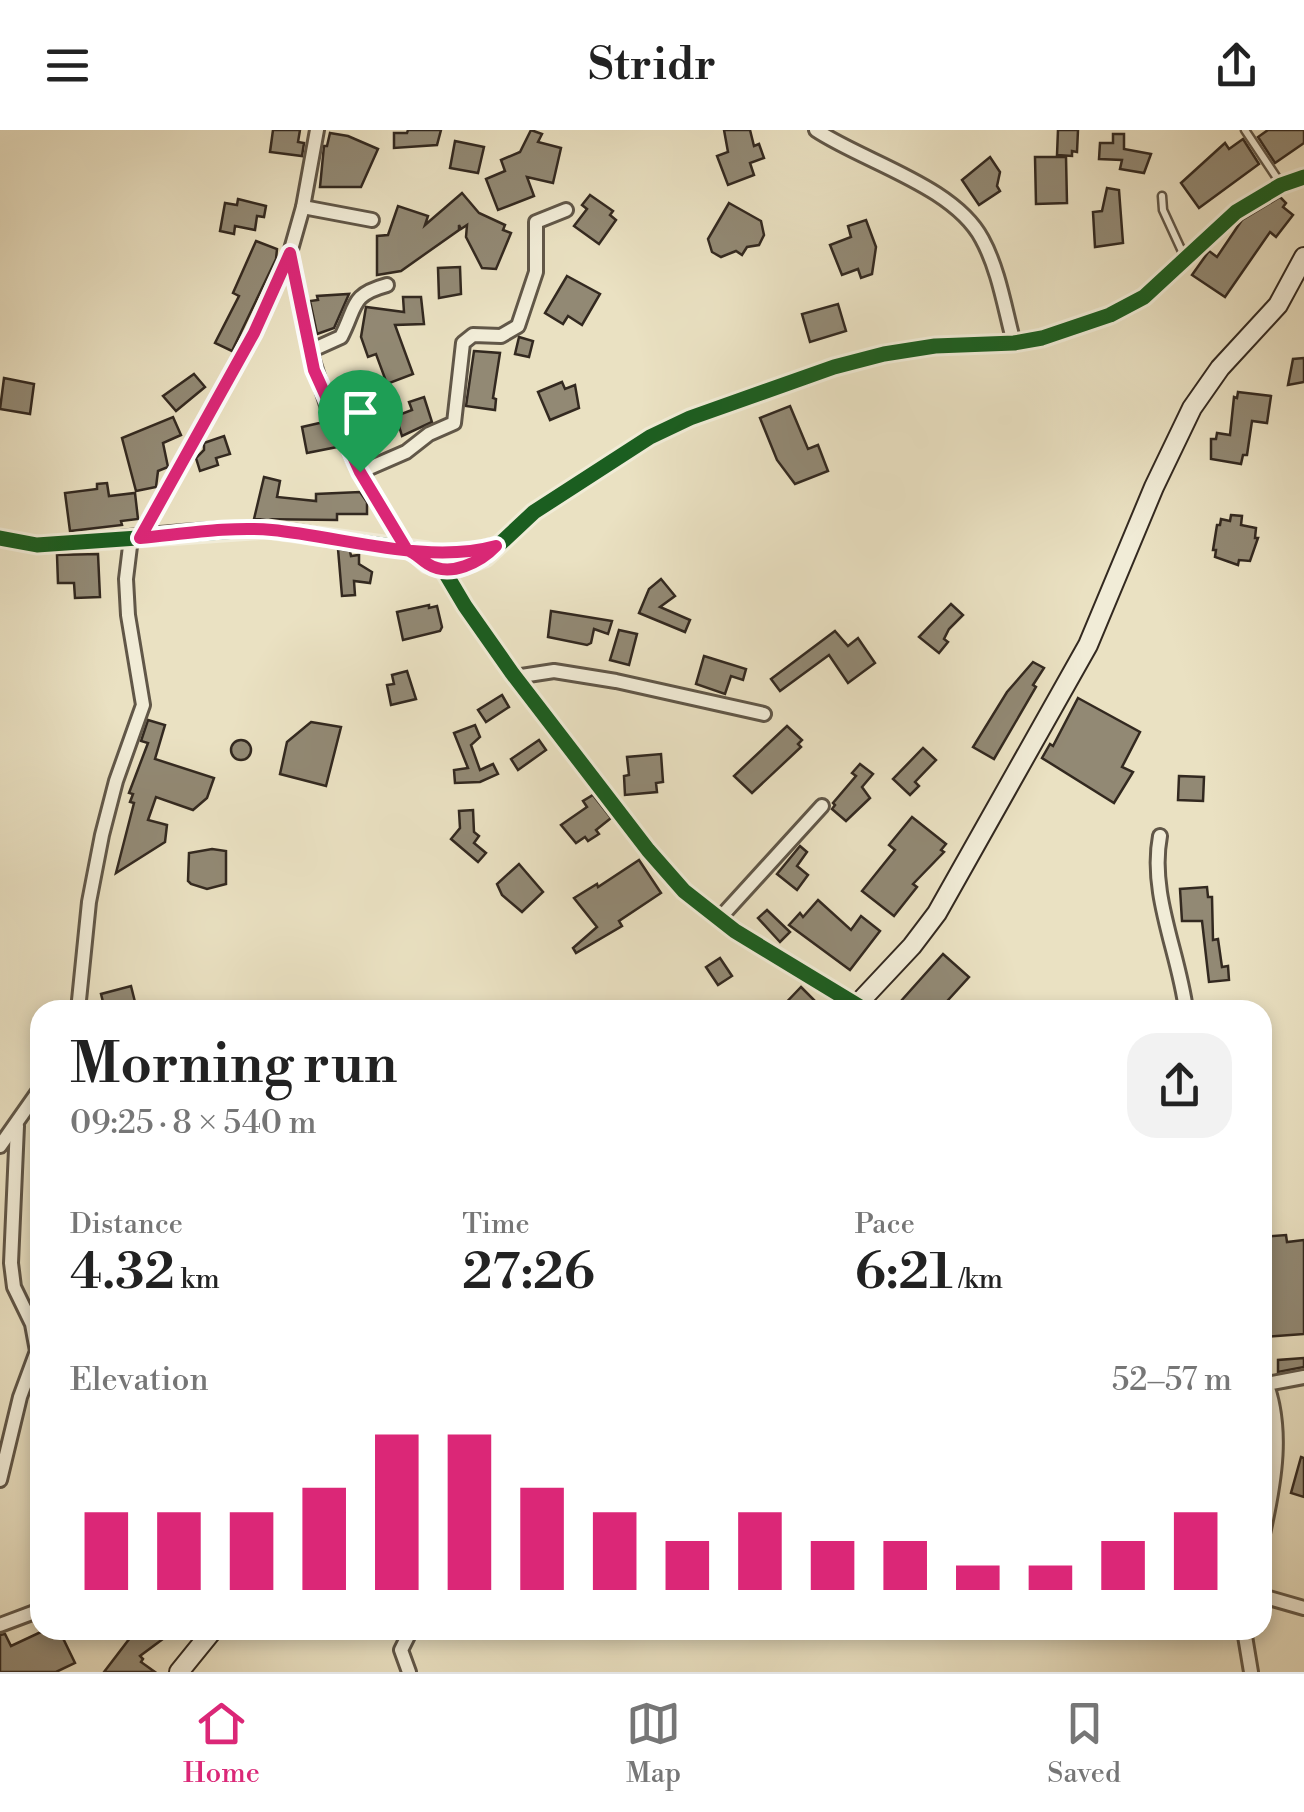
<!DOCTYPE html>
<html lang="en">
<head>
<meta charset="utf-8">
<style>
  :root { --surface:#fff; --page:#f2f2f2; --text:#222; --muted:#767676; --line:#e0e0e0; --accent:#db2777 }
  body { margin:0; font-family:"Libre Bodoni",serif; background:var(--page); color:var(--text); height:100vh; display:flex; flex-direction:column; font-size:38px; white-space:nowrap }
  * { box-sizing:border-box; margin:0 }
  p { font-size:32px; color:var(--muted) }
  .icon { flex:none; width:55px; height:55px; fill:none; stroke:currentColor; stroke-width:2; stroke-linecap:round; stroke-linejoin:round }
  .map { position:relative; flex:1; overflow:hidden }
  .panel { position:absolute; left:30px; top:870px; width:1242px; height:640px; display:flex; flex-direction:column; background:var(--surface); border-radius:30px; box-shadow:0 5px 15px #0003 }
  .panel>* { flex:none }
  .pin { position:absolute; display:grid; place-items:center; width:85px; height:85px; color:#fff; margin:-102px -42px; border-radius:50% 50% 50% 0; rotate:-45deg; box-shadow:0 0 10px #0007 }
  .pin .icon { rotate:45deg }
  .round { display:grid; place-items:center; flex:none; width:105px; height:105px; border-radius:30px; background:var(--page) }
  .headline { display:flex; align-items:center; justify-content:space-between; height:170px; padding:0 40px }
  h1 { font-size:55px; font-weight:600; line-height:75px }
  .figures { display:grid; grid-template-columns:repeat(3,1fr); gap:15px; height:170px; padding:10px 40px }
  .figures div { display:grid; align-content:center }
  .figures b { font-size:50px; font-weight:600 }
  .figures small { font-size:28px; font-weight:400 }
  .figures p { font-size:28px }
  .chart { height:280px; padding:20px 40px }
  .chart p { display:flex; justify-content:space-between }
  .chart svg { width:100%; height:180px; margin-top:10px; stroke:var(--accent); stroke-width:6 }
  header { display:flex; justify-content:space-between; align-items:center; height:130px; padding:0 40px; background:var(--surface); font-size:45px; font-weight:600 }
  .menu { display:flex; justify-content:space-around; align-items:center; height:140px; border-top:2px solid var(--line); background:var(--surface); font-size:28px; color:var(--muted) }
  .menu a { display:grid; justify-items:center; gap:5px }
  .menu .current { color:var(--accent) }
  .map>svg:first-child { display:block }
  .building { fill:#928974; stroke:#332920; stroke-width:2.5 }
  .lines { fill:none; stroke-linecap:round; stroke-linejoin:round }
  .lane-casing { stroke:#615748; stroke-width:11 }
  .street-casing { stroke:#615748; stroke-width:18 }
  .secondary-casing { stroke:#332920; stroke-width:22 }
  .lane { stroke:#f1ecd7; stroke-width:6 }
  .street { stroke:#f1ecd7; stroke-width:12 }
  .secondary { stroke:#f1ecd7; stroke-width:18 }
  .cycleway-casing { stroke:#f1ecd7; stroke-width:21 }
  .cycleway { stroke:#1b5e20; stroke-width:15 }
  .route-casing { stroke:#fff; stroke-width:20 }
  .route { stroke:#db2777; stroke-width:12 }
</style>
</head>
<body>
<header><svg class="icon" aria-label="menu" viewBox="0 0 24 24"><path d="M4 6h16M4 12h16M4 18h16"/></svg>Stridr<svg class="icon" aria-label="share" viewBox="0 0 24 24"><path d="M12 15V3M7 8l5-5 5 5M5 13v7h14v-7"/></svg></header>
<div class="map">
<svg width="1304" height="1542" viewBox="0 0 1304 1542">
  <rect width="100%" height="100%" fill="#eae1c2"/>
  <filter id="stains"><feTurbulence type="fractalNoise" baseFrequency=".002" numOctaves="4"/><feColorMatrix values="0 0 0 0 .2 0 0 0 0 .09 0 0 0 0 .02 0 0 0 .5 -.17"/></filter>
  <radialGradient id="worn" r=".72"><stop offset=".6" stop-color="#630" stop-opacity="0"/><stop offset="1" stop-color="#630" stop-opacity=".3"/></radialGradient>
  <g class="building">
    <path d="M273,0H300L298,12L304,13L302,26L270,22Z"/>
    <path d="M408,0H441L437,15L394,18V3H407Z"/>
    <path d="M531,0L542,4L538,12L561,18L553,53L527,47L534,66L498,80L486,49L505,41L501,30L520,22Z"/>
    <path d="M724,0H750L754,16L759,14L764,28L750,33L754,45L728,55L717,26L728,22Z"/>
    <path d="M1058,0H1078L1077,22L1072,21V26L1057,25Z"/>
    <path d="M1268,0H1304V13L1275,33L1258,7Z"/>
    <path d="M330,3L348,6L378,19L361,57H320L324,16H327Z"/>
    <path d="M1113,4H1124V19L1151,24L1144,43L1120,39L1122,30L1099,29L1100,13H1113Z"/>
    <path d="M1243,9L1259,34L1199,78L1181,53L1225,13L1229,19Z"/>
    <path d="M455,11L484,17L478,43L450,38Z"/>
    <path d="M990,27L1000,42L997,56L1000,61L979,75L962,50Z"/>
    <path d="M1035,27H1066L1067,73L1036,74Z"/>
    <path d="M1107,58L1119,60L1123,113L1095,117L1093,82L1102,81Z"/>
    <path d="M462,63L479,83L505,95L503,100L511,103L496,139L482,138L466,107L467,95L461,99L459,95V100L401,141L377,145V106L388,105L398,76L428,86L425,95Z"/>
    <path d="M590,65L613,81L610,85L616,90L599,114L574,96L587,79L582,75Z"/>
    <path d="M1280,67L1286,73L1283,77L1293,85L1276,107L1270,102L1225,167L1192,145L1209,121L1217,127L1242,90Z"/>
    <path d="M238,69L266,76L264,87L257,86L255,100L235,96L234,104L220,101L225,73L237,75Z"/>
    <path d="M729,73L761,91L764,105L759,115L747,117L742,125L736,121L721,127L712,122L708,109Z"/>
    <path d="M866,90L876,117L872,144L861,148L858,139L842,145L830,115L851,107L848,96Z"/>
    <path d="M256,111L277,119L276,129L232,221L215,213L239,166L233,163Z"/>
    <path d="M460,137L461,164L439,168L438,138Z"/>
    <path d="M567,146L600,164L582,195L568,186L563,194L545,183Z"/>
    <path d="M349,164L334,198L317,204L310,171L318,170L317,166Z"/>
    <path d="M403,167H421L424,194L395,195L413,244L387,254L376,224L368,227L361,207L366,177L404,182Z"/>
    <path d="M838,174L846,201L810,212L802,184Z"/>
    <path d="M519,207L533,211L529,227L515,224Z"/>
    <path d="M474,221L500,223L493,268L496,269L495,280L466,276Z"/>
    <path d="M1304,228V252L1288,255L1293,229Z"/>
    <path d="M194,244L205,257L176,281L163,266Z"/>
    <path d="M4,248L34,254L30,284L0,279Z"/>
    <path d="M357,250L366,272L341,281L333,260Z"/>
    <path d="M562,252L565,259L575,255L579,278L550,290L538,262Z"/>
    <path d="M1238,262L1271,266L1267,293L1252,291L1247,325H1243L1241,334L1211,329V309H1216L1217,303L1230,305L1234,267L1237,268Z"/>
    <path d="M424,267L432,292L402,306L396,286L412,280L409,272Z"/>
    <path d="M790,276L808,319L818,315L828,341L795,354L777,330L760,288Z"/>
    <path d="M173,287L181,305L163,313L168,337L158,341L156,357L136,361L122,308Z"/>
    <path d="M324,292L337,317L307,323L302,297Z"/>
    <path d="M224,306L230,324L216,328L218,335L200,341L196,328L204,320V313Z"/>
    <path d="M264,347L280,351L277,367L316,371V364L360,362L367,372V384H337V390L254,389Z"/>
    <path d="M107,353L109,366L135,363L138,389L121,391L122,395L70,401L65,363L97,359V354Z"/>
    <path d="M1231,385L1242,386L1241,395L1256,398L1255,408H1258L1250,431L1239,430L1238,435L1215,427L1216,420H1213L1217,395H1220L1221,389L1230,391Z"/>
    <path d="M338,419L350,421L351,426L359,425V434L372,442L370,453L354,451L355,465L342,466Z"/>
    <path d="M98,424L100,467L75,468L74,453H58L57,425Z"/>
    <path d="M661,449L675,466L660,477L690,490L685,502L639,483L649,459Z"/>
    <path d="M951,474L963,485L949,499L944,509L948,512L939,523L919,507Z"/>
    <path d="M429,475V478L437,476L442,497L440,501L403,510L397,482Z"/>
    <path d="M551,481L612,491L608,504L594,499L591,513L587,515L548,507Z"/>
    <path d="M619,500L637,504L629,535L610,530Z"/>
    <path d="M835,501L848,516L858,508L875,533L848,553L829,525L780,561L771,549Z"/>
    <path d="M704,526L746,539L743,550L731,546L725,564L696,554Z"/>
    <path d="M1033,532L1044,538L1033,555L1036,557L994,629L973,617L1007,562Z"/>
    <path d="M407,541L416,569L391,575L387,555L394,554L392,545Z"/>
    <path d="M502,565L509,577L486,592L478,580Z"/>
    <path d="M1078,568L1140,602L1122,637L1133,642L1114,673L1042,628L1050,614L1053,616Z"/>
    <path d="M148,590L165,595L155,629L214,648L207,668L193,680L156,667L148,690L167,695L165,712L116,743L134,673L130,672L133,664L129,663L148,613L141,611Z"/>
    <path d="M311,592L341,597L326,656L280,644L287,612Z"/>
    <path d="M475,595L480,607L471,615L480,640L493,634L498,644L480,652L455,653L454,640L468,638L454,603Z"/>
    <path d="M787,596L802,610L798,614L801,617L752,663L734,646Z"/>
    <path d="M539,610L546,620L518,640L511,629Z"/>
    <circle cx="241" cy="620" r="10"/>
    <path d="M923,618L936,630L915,652L919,656L910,665L893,649Z"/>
    <path d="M661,624L663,652L656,653L657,662L625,665L624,646L629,645L627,627Z"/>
    <path d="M860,634L873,644L862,657L870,668L846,691L832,679L835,675L833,673L856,646L852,643Z"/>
    <path d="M1179,646L1204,647L1203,671L1178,670Z"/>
    <path d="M593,665L611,688L596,700L599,704L588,711L585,707L576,713L561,695L587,677L583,671Z"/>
    <path d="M473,680L474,702L479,706L474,713L486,723L478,732L451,709L460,698L459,681Z"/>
    <path d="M912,687L946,714L941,720L944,722L913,754L917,757L894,786L862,761L895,720L889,715Z"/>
    <path d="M800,716L807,722L797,736L808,745L797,760L777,744Z"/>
    <path d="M212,719L226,721V754L207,759L191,754L188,751L189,723Z"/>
    <path d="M639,730L661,763L619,791L622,796L576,823L573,818L597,797L574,768L597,754L598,757Z"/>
    <path d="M519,734L543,762L522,782L502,765L497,754Z"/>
    <path d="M1207,757L1208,767H1212L1213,810L1218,809L1222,837L1228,836L1229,850L1209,852L1202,791H1182L1180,759Z"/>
    <path d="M818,770L851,800L861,786L880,801L850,840L789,795L800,783L803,787Z"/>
    <path d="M767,780L790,802L780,812L758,788Z"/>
    <path d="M943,824L969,847L939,880H893Z"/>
    <path d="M720,828L732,846L718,855L706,837Z"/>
    <path d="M131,856L137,880H105L101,864Z"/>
    <path d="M801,857L815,871L806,880H779Z"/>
    <path d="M1286,1105L1287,1112L1304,1110V1204L1263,1207L1262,1107Z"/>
    <path d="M1304,1228V1237L1278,1242V1230Z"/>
    <path d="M1301,1327L1304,1328V1367L1291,1363Z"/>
    <path d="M45,1500H59L75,1533L56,1542H0V1505L5,1504L11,1516Z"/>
    <path d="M140,1500H175L140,1526L143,1529L141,1532L155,1542H104L130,1508Z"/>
  </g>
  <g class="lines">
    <g class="lane-casing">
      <g id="lane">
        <path d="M1245,0L1281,54"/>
        <path d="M1162,66L1163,80L1186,130"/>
      </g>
    </g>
    <g class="street-casing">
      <g id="street">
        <path d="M317,0L303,77L290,123L310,221L327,275L360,342L407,420"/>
        <path d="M816,0C864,32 954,56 982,109C999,140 1005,180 1014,213"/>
        <path d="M303,77L372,90"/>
        <path d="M310,221L341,207C357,176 350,165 387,155"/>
        <path d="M360,342L406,322L429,304L454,293L463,213L473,205L501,206L518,196L536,142V92L566,80"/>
        <path d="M140,407L254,203L289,125"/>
        <path d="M0,408L37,415C113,411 190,397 266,399C342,402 419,437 494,416"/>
        <path d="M413,421L427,434L443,439L458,438L485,428L534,382L650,307L690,288L834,237L884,224L935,216L1014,213L1042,208L1110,185L1144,167L1236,82L1281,55L1304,47"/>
        <path d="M439,423L443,439L465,476L512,543L648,720L684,761L735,801L865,880"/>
        <path d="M515,547L554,541L616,551L764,584"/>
        <path d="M1160,706C1149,764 1179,823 1186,880"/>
        <path d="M719,789L822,676"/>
        <path d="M78,880L89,772L102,705L116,651L143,575L128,485L126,449L131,408"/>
        <path d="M0,1016L40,959"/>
        <path d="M1262,1243C1286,1294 1274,1356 1262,1408"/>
        <path d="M1267,1254L1304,1247"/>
        <path d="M0,1350L20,1267L37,1221L32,1194L14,1157L11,1133L17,996"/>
        <path d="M1262,1466L1304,1478"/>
        <path d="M0,1495L40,1480"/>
        <path d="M1244,1500L1251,1542"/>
        <path d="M409,1542L401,1520L411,1500"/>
      </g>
    </g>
    <g class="secondary-casing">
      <g id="secondary">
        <path d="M852,880L912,816L937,783L1088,515L1154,357L1192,278L1220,238L1278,175L1304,127"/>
        <path d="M179,1542L213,1500"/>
      </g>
    </g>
    <use href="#lane" class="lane"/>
    <use href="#street" class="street"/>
    <use href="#secondary" class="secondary"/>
    <g class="cycleway-casing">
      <g id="cycleway">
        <path d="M0,408L37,415L267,399L427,421"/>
        <path d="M413,421L427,434L443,439L458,438L485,428L534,382L650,307L690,288L834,237L884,224L935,216L1014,213L1042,208L1110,185L1144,167L1236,82L1281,55L1304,47"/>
        <path d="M439,424L443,439L465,476L512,543L648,720L684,761L735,801L865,880"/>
      </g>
    </g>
    <use href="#cycleway" class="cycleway"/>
  </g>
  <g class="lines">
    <g class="route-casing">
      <path id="route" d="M360,342L314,240L290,123L254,203L140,408C183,404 230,396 272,400C344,407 427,435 496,416C481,432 450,448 428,434C420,429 416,423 407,420L360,342"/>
    </g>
    <use href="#route" class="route"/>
  </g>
  <rect width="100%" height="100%" filter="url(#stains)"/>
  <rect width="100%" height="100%" fill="url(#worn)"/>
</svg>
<div class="pin" style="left:360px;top:342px;background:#1e9e55"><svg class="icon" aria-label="arrive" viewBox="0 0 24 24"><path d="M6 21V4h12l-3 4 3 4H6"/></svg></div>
<section class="panel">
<div class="headline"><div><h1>Morning run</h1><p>09:25 · 8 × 540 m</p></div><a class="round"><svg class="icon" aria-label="share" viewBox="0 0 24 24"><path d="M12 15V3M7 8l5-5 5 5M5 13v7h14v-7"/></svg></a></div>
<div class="figures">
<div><p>Distance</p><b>4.32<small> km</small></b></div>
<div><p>Time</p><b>27:26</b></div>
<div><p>Pace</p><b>6:21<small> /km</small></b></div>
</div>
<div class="chart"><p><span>Elevation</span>52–57 m</p>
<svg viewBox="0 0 160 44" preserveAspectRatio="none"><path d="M5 44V25M15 44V25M25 44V25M35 44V19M45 44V6M55 44V6M65 44V19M75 44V25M85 44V32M95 44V25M105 44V32M115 44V32M125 44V38M135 44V38M145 44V32M155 44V25"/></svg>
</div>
</section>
</div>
<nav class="menu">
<a class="current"><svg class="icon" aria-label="home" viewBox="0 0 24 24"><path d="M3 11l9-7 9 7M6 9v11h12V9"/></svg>Home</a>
<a><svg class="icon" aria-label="map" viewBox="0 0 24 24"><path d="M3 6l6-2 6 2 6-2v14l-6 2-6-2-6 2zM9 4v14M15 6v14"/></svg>Map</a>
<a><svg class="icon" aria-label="saved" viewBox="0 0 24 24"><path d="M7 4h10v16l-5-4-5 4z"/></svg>Saved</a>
</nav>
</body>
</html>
